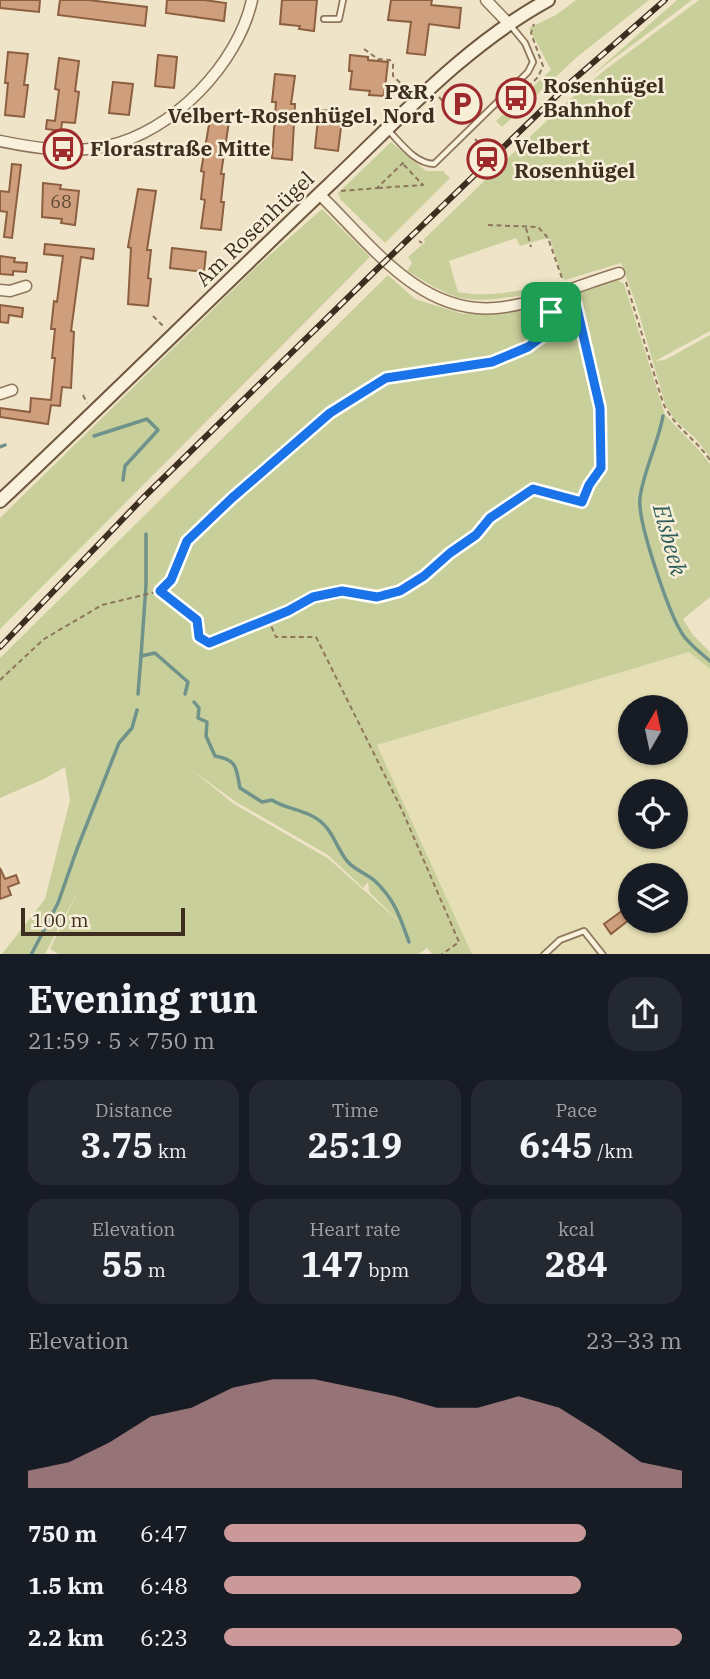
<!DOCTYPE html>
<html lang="en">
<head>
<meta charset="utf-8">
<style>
  :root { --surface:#171b24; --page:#242831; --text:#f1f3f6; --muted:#9ea1a6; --accent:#cc999b }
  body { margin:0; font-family:"IBM Plex Serif",serif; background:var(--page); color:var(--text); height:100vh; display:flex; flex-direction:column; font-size:26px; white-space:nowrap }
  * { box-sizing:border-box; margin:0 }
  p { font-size:23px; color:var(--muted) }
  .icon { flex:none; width:38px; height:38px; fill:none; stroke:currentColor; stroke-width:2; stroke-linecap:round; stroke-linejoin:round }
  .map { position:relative; height:954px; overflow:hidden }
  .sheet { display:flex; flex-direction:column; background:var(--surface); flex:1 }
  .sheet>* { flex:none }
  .needle { width:46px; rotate:9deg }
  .tools { position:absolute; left:618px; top:695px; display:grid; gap:14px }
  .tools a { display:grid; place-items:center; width:70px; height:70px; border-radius:50%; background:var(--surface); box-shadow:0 2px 5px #0004; font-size:35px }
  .scale { position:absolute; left:21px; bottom:18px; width:164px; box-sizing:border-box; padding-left:7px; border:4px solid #3d2e20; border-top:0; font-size:19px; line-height:24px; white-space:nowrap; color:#3d2e20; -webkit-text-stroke:5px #f7eed8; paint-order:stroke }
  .pin { position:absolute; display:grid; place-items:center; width:60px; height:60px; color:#fff; margin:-30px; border-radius:14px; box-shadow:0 4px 10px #0006 }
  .round { display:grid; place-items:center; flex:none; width:74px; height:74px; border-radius:28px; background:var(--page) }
  .overview { display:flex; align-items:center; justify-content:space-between; height:119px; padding:0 28px }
  h1 { font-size:38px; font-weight:800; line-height:52px }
  .figures { display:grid; grid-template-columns:repeat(3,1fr); gap:10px; height:119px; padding:7px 28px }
  .figures div { display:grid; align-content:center; border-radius:18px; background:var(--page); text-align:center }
  .figures b { font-size:35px; font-weight:800 }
  .figures small { font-size:19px; font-weight:400 }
  .figures p { font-size:19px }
  .chart { height:196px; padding:14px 28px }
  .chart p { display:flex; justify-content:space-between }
  .chart svg { width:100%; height:126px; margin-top:7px; fill:var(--accent); opacity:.7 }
  ul { padding:0 28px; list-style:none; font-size:23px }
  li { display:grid; grid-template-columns:112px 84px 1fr; align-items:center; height:52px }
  li i { height:18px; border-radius:9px; background:var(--accent) }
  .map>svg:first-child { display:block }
  .farmland { fill:#e6deb5; fill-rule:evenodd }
  .green { fill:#c9cf9b; fill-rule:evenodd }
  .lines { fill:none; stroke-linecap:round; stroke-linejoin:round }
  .stream { stroke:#6f938a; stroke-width:3.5 }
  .building { fill:#cf9f7d; stroke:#8d5f41; stroke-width:2 }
  .lane-casing { stroke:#8d765c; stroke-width:8 }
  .street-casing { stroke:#8d765c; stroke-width:13 }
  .secondary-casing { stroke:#6f573f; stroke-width:16 }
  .path { stroke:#8d765c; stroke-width:2; stroke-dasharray:5 3.5; stroke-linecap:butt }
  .lane { stroke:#faf1dc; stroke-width:4.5 }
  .street { stroke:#faf1dc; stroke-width:10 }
  .secondary { stroke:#faf1dc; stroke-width:12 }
  .rail-casing { stroke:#3d2e20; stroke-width:6 }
  .rail { stroke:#f7eed8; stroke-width:3.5; stroke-dasharray:10; stroke-linecap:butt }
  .route-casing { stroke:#fff; stroke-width:14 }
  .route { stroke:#1a73e8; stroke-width:9 }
  .labels { text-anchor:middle; stroke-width:5; stroke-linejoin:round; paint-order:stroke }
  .number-label { font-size:18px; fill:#624a37 }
  .poi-label { font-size:21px; font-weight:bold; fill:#3d2e20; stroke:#f7eed8; text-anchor:start }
  .street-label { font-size:21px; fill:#3d2e20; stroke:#f7eed8 }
  .water-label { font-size:23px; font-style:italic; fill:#2f5d5a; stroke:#f7eed8 }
</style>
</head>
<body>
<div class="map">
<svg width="710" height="955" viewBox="0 0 710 955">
  <rect width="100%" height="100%" fill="#f0e4c8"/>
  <path class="farmland" d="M689,652L710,669V954H472L377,745ZM630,707H676V752H630ZM630,791H676V836H630ZM630,875H676V920H630Z"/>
  <g class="green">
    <path d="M576,0H649L577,57L502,127L496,121L551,70L529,28L556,15Z"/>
    <path d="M677,0H692L591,76Z"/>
    <path d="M699,0H710V331L655,361L665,360L710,335V457L697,440L674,419L665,404L637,307L621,263L565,280L562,277L550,239H543L520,246L516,238L449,261L458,292C486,297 509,293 536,287L538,292C511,297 477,305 451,295C436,289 421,279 407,271L412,263L408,257L425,242L424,239L561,107L605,70Z"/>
    <path d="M391,142L426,171H443L450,178L385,243L341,200L338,193Z"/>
    <path d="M322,209L370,257L0,629V518L255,268Z"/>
    <path d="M388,275L415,299L463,314L535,305L616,279L624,284L665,415L700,451L710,464V597L683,619L693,635L710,652V669L689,652L377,745L472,954H432L427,948L417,955L58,954L50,949L80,887L45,954H2L45,899L70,800L65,767L44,779L0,798V658ZM192,770L236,802L328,855L363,888L368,882L369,892L404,926L329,859L234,804Z"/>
  </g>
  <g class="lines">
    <g class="stream">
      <path d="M663,416C658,444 643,472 640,498C637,521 669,614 683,635C690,645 701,653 710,661"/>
      <path d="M94,436L147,419L158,430L125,466L123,480"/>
      <path d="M0,447L5,445"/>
      <path d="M146,534V585L141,656L155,653L188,682L185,694"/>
      <path d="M138,694L141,656"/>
      <path d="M194,702L199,708L198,718L207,722L206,736L215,756C238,760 236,768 240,788L262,802L272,800C284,808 299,809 312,816C333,826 335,847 348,862C355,870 367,874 375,881C395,900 400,917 409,942"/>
      <path d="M31,955L58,903L77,849L119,743L132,728L137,710"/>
    </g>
  </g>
  <g class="building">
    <path d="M0,0H40L39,12L0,8Z"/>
    <path d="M60,0H88L147,7L145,26L58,15Z"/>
    <path d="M167,0H204L226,3L224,21L166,13Z"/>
    <path d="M282,0H317L314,31L299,29L300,26L280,24Z"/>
    <path d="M391,0H432L431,5L461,8L459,28L429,24L425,55L407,53L411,22L388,20Z"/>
    <path d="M8,52L28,54L24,85H28L24,117L5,115L8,83H5Z"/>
    <path d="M158,55L177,57L174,88L155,86Z"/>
    <path d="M350,55L368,57V60L388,62L384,96L369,95L370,91L350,89L352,71H349Z"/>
    <path d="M59,58L79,61L75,91L79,92L75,123L62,122L61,131L46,129L47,120L55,121L59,90L55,89Z"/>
    <path d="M275,74L295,76L291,104H295L292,160L272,158L276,102H272Z"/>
    <path d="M113,82L133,84L129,115L109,113Z"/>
    <path d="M319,110L343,112L338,151L315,148Z"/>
    <path d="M211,113L230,115L221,174H224L221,202H224L221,230L201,228L205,200L201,199L204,172L201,171Z"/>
    <path d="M12,164L21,165L12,238L4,237L7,212L0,211V191L9,192Z"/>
    <path d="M43,183L61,185L60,189L79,191L75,225L61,223L62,219L42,217Z"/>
    <path d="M138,189L156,191L147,250H151L148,278L151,279L148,306L128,304L131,248L128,247Z"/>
    <path d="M45,244L94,249L93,259L81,257L71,331L74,332L71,388L62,387L60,406L51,405L48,424L0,417V408L30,412L31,398L51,400L55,358H52L55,329H51L54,301L57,302L63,256L44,254Z"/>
    <path d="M172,248L206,252L204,272L170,268Z"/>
    <path d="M0,256L15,258L14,262L27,263L26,272L13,271V275L0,274Z"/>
    <path d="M0,305L23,308L22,317L9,315L8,323L0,322Z"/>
    <path d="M0,868L5,879L16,875L19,883L8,887L11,895L0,899Z"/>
    <path d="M630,905V919L611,934L604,924Z"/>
  </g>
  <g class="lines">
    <g class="lane-casing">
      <g id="lane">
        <path d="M324,19H339L343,0"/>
        <path d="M387,129C401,143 414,163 434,164L528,72L533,62L525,43L511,26"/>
        <path d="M544,955L560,940L584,931L603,955"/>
      </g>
    </g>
    <g class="street-casing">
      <g id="street">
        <path d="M486,0L508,23"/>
        <path d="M0,141C34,148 73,154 107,146C173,132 238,64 252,0"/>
        <path d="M319,194C369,242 419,315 496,308C538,304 579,285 619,273"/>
        <path d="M0,290L10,291L26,286"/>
        <path d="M0,394L12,390"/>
      </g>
    </g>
    <g class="secondary-casing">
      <path id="secondary" d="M0,501C111,397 219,289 330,184C399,119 464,46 548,0"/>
    </g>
    <g class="path">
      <path d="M364,49L378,59L390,60L393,64V76L408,90"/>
      <path d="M528,87L538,77L543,66L531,33L534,24"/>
      <path d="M439,97L463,124"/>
      <path d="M475,139L478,142"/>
      <path d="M378,188L423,185L403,164"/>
      <path d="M341,191L377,188L405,161"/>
      <path d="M488,225L538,227L548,238L563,281"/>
      <path d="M526,228L531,247"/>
      <path d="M419,241L422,243"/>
      <path d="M626,282L663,403C674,427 696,439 710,460"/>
      <path d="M153,316L164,327"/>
      <path d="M83,395L87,403"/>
      <path d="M160,591L197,620L199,637L209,643L288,611L313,597L342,591L377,597L400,591L424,576L450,553L476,535L490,518L533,489L581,502L588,485L601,468L600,408L576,304L551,312"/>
      <path d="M268,619L276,637H316L402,810L459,942L441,955"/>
      <path d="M0,680L44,639L102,605L160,591L171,580L187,541L232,498L330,413L386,378L492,362L528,347L547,333L551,323L549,308"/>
    </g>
    <use href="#lane" class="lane"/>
    <use href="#street" class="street"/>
    <use href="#secondary" class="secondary"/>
    <g class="rail-casing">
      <path id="rail" d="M0,647L143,498L372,274L572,81L665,0"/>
    </g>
    <use href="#rail" class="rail"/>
  </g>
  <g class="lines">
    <g class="route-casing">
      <path id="route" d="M576,304L600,408L601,468L589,485L582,502L533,489L490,518L476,535L450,553L424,576L400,591L377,597L342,591L313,597L288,611L209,643L199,637L197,620L160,591L171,580L187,541L232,498L330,413L386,378L492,362L528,347L547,333L551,323V312Z"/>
    </g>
    <use href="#route" class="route"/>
  </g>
  <defs>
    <g id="bus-ring" transform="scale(2.0125)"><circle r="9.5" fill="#f7eed8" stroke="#9e2a2b" stroke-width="1.5"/><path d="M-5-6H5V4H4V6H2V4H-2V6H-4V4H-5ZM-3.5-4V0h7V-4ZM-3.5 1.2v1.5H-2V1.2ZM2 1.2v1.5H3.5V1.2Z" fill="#9e2a2b"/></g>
    <g id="parking-ring" transform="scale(2.0125)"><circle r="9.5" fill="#f7eed8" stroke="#9e2a2b" stroke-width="1.5"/><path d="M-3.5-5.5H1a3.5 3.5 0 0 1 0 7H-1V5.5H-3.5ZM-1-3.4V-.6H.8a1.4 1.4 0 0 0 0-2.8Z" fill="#9e2a2b"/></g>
    <g id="station-ring" transform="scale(2.0125)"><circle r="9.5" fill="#f7eed8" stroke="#9e2a2b" stroke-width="1.5"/><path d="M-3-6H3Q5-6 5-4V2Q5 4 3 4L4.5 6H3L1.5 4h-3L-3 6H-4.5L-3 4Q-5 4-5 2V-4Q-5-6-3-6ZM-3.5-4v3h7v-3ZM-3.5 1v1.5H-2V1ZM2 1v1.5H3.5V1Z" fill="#9e2a2b"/></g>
  </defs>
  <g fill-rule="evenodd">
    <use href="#bus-ring" x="516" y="98"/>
    <use href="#parking-ring" x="462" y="104"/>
    <use href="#bus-ring" x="63" y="149"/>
    <use href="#station-ring" x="487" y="159"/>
  </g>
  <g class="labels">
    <g class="number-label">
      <text x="61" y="208">68</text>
    </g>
    <g class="poi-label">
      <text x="543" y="93">Rosenhügel<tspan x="543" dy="24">Bahnhof</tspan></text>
      <text x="435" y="99" text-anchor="end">P&amp;R,<tspan x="435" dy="24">Velbert-Rosenhügel, Nord</tspan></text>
      <text x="514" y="154">Velbert<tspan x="514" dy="24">Rosenhügel</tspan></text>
      <text x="90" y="156">Florastraße Mitte</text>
    </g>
    <g class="street-label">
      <text transform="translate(255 229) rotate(-44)" y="7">Am Rosenhügel</text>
    </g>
    <g class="water-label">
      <text transform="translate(670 540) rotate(75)" y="8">Elsbeek</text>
    </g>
  </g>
</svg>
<div class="tools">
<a><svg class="needle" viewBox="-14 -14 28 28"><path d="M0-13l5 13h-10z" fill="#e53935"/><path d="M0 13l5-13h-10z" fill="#9ea1a6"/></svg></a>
<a><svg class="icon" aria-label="locate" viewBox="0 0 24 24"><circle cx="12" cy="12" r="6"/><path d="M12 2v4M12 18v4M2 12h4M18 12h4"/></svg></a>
<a><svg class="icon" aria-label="layers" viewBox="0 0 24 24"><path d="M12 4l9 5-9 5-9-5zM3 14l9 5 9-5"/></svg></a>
</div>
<div class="scale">100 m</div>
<div class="pin" style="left:551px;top:312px;background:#1e9e55"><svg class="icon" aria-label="arrive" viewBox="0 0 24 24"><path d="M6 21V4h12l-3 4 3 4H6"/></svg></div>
</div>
<section class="sheet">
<div class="overview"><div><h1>Evening run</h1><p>21:59 · 5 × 750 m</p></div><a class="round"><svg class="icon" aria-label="share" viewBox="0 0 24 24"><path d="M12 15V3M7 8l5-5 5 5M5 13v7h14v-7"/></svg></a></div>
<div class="figures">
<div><p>Distance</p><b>3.75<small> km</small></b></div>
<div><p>Time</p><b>25:19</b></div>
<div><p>Pace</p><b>6:45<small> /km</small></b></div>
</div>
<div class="figures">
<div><p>Elevation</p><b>55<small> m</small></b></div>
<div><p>Heart rate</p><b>147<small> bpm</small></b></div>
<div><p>kcal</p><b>284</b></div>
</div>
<div class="chart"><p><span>Elevation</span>23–33 m</p>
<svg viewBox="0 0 160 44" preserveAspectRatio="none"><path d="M0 44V38L10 35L20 28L30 19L40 16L50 9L60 6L70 6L80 9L90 12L100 16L110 16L120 12L130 16L140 25L150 35L160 38V44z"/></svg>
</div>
<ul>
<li><b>750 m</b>6:47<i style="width:79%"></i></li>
<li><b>1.5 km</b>6:48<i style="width:78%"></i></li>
<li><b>2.2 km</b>6:23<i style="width:100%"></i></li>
</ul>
</section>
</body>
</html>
